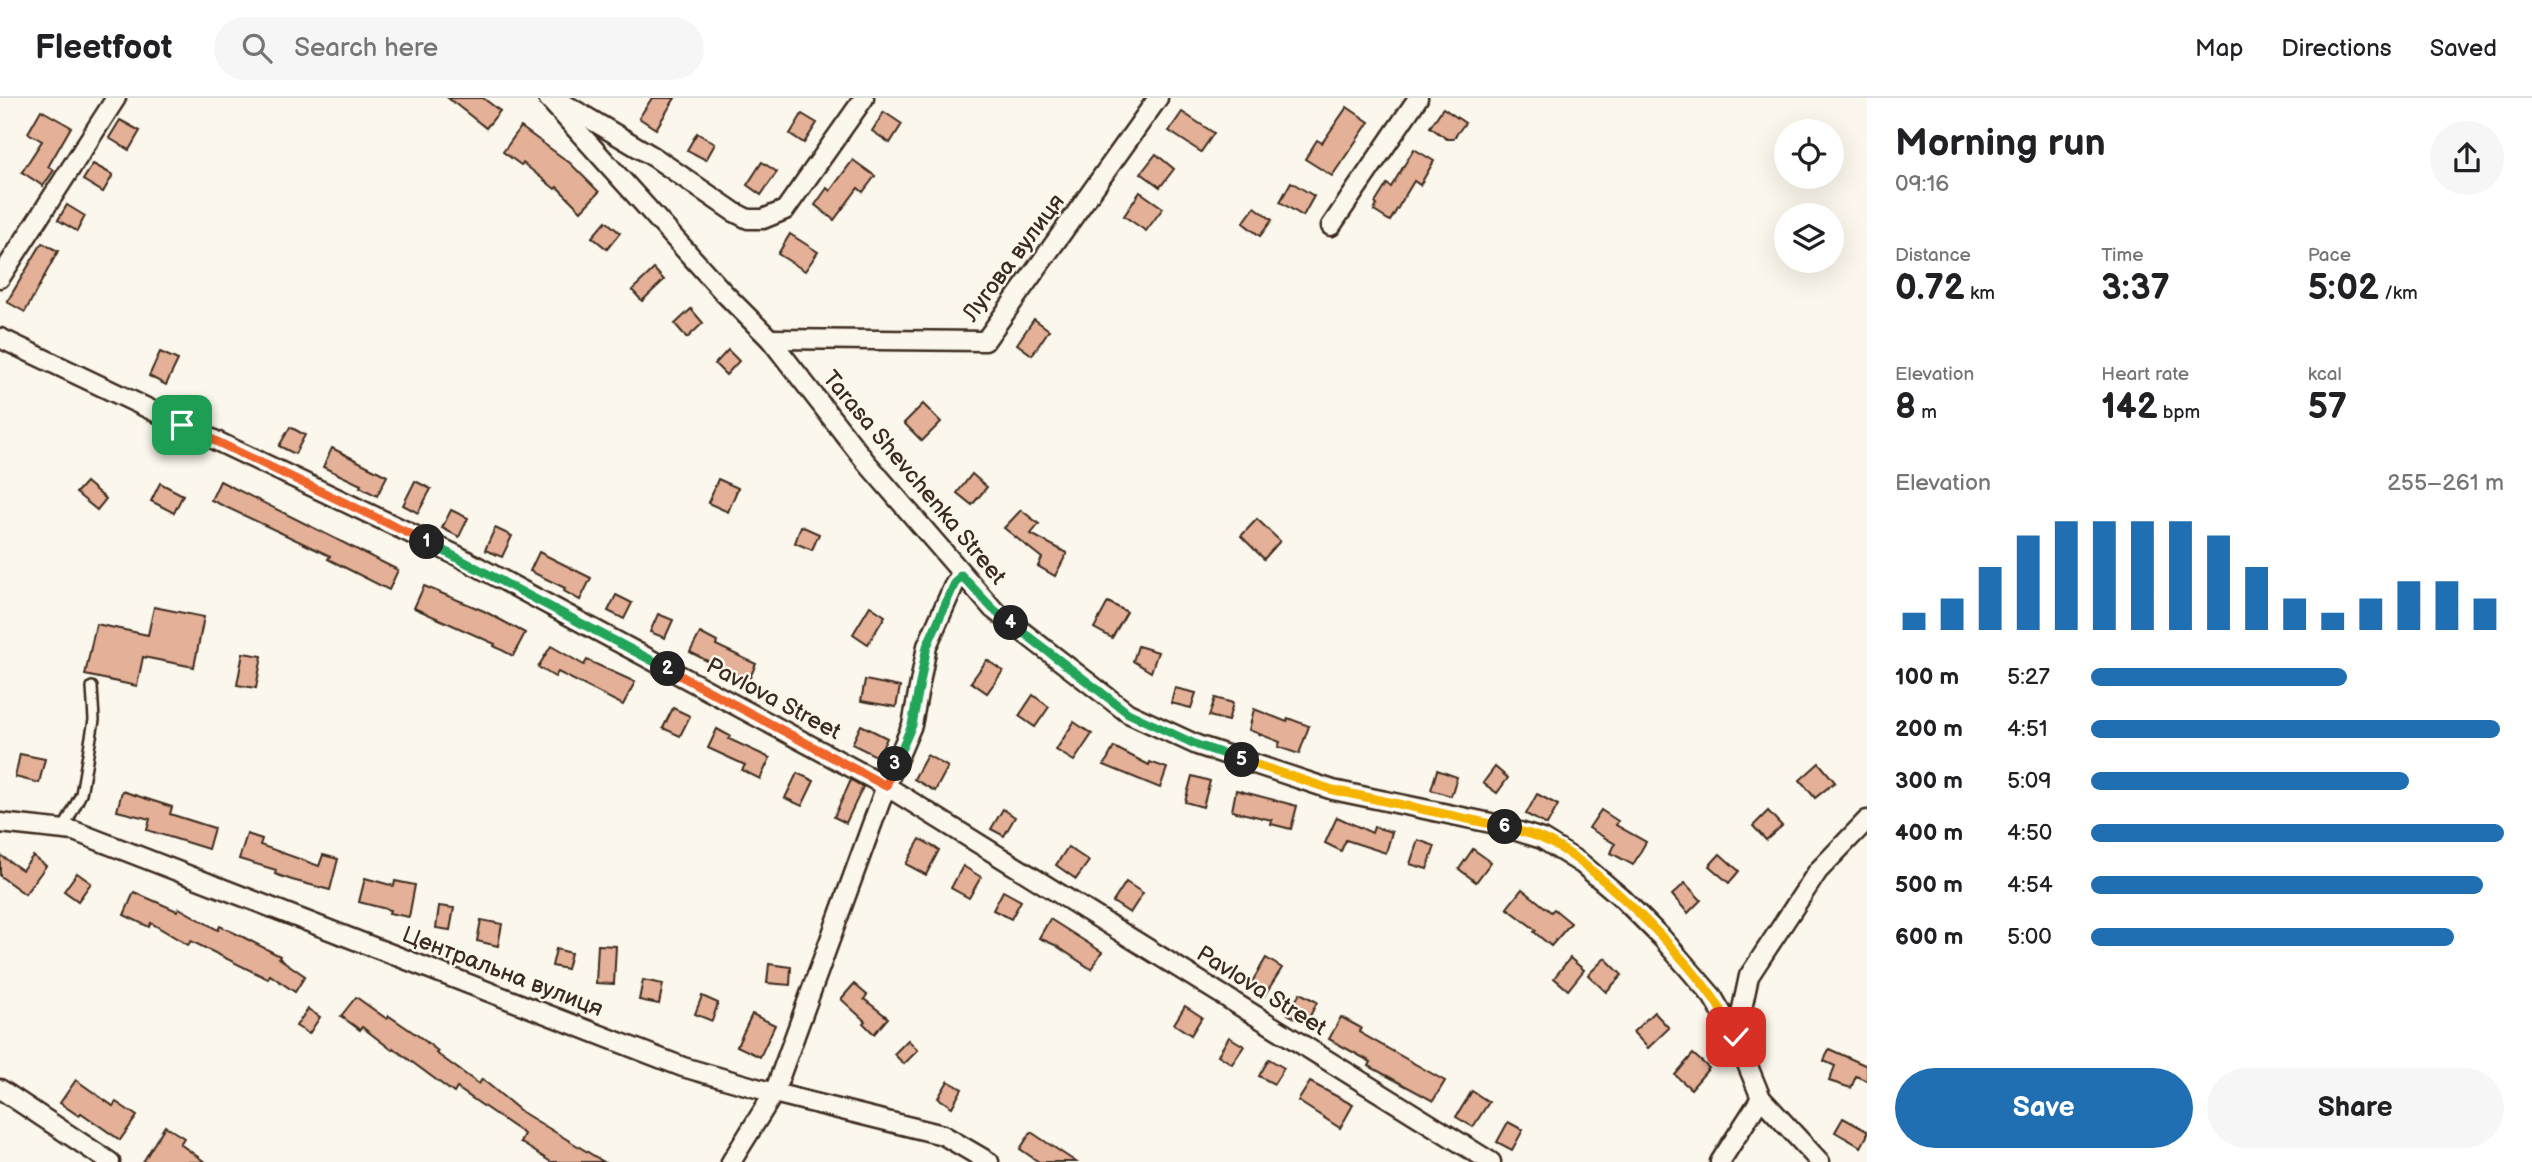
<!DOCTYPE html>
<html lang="en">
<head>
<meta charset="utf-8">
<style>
  :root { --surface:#fff; --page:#f6f6f6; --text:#202124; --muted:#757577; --line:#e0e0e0; --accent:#1f6fb2 }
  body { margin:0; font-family:"Balsamiq Sans",sans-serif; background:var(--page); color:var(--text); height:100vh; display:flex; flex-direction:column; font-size:26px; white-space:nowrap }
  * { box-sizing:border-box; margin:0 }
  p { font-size:23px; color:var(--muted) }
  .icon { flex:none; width:38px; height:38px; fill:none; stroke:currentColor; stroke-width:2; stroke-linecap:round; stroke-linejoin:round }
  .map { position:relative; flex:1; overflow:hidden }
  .side { display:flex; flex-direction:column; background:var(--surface); width:665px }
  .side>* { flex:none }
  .tools { position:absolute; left:1774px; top:21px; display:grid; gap:14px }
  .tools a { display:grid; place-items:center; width:70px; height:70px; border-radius:50%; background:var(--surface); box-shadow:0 7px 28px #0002; font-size:35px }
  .pin { position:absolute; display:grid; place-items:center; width:60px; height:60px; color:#fff; margin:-30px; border-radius:14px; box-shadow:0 4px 10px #0006 }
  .km { position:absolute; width:35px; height:35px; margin:-18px; border-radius:50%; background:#222; color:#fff; font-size:19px; line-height:35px; text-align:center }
  .round { display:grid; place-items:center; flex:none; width:74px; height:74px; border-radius:37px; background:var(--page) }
  .headline { display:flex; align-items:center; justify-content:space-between; height:119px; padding:0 28px }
  h1 { font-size:38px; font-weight:600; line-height:52px }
  .stats { display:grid; grid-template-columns:repeat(3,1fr); gap:10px; height:119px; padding:7px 28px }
  .stats div { display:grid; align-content:center }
  .stats b { font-size:35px; font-weight:600 }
  .stats small { font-size:19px; font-weight:400 }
  .stats p { font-size:19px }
  .chart { height:196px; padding:14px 28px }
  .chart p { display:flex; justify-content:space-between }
  .chart svg { width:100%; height:126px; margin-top:7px; stroke:var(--accent); stroke-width:6 }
  .button { display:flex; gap:14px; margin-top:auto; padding:14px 28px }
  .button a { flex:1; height:80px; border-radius:42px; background:var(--accent); color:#fff; font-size:28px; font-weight:600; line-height:80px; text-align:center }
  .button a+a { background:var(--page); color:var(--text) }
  ul { padding:0 28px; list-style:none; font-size:23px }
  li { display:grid; grid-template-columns:112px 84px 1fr; align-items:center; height:52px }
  li i { height:18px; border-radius:9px; background:var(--accent) }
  header { display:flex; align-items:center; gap:42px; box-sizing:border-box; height:98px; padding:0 35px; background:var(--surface); border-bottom:2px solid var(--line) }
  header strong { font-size:33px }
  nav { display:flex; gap:38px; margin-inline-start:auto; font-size:24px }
  .search { width:490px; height:63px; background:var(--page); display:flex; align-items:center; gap:18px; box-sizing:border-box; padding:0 24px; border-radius:38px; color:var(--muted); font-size:26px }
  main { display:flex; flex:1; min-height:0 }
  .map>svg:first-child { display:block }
  .building { fill:#e4b097; stroke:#3b2a1e; stroke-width:2 }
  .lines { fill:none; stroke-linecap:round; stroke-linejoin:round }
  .lane-casing { stroke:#3b2a1e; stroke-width:14 }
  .street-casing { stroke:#3b2a1e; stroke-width:23 }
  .lane { stroke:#fbf7ec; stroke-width:9 }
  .street { stroke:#fbf7ec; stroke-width:18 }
  .split-1-casing { stroke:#fff; stroke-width:14 }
  .split-2-casing { stroke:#fff; stroke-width:14 }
  .split-3-casing { stroke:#fff; stroke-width:14 }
  .split-4-casing { stroke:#fff; stroke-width:14 }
  .split-5-casing { stroke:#fff; stroke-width:14 }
  .split-6-casing { stroke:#fff; stroke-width:14 }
  .split-7-casing { stroke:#fff; stroke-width:14 }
  .split-1 { stroke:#f0652b; stroke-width:9 }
  .split-2 { stroke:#22a559; stroke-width:9 }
  .split-3 { stroke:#f0652b; stroke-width:9 }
  .split-4 { stroke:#22a559; stroke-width:9 }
  .split-5 { stroke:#22a559; stroke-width:9 }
  .split-6 { stroke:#f5b400; stroke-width:9 }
  .split-7 { stroke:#f5b400; stroke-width:9 }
  .labels { text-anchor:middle; stroke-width:5; stroke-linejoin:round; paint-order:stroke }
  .street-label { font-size:23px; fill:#3b2a1e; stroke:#fbf7ec }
</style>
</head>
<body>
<header>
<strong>Fleetfoot</strong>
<div class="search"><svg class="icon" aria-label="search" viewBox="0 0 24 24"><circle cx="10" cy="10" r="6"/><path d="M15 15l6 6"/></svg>Search here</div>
<nav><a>Map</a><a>Directions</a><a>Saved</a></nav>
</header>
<main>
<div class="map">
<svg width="1867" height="1064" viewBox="0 0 1867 1064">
  <rect width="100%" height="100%" fill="#fbf7ec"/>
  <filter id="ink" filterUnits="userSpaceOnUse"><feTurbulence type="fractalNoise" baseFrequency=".0143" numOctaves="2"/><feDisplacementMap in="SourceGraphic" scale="14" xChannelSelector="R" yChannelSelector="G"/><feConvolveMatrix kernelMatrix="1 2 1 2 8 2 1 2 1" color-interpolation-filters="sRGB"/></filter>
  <g filter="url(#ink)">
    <g class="building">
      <path d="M448,0H483L500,13L486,30Z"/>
      <path d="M652,0H675L656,31L639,20Z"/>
      <path d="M1347,9L1369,24L1332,78L1305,61L1317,42L1322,45Z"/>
      <path d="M1443,10L1465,25L1453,41H1447L1430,29Z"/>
      <path d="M41,12L71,29L48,69L54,72L43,88L22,74L42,43L28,35Z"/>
      <path d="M884,14L902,26L890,45L872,33Z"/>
      <path d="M1182,14L1214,35L1201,54L1169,33Z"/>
      <path d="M802,16L817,25L804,45L790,36Z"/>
      <path d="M120,22L140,33L129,52L109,40Z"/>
      <path d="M521,29L570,65L599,94L581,113L557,89L555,91L523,65L521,67L503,54Z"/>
      <path d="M697,35L715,46L706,62L687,52Z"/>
      <path d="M1414,51L1434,63L1420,87L1414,83L1390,123L1374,113L1377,107L1375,105L1387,86L1391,89Z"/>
      <path d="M1156,56L1174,71L1160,89L1141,75Z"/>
      <path d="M853,62L875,78L863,94L858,90L834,122L815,107L827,90L830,93Z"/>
      <path d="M762,64L777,74L761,97L747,87Z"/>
      <path d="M93,66L113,77L103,94L83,82Z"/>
      <path d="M1291,84L1314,98L1303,118L1280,104Z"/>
      <path d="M1140,94L1163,110L1146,133L1124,118Z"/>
      <path d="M67,107L85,118L77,133L58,122Z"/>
      <path d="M1255,109L1272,122L1260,138L1243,125Z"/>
      <path d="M606,123L620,135L607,151L592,139Z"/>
      <path d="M790,136L818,154L805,173L778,156Z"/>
      <path d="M42,145L58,153L25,214L7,204Z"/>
      <path d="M654,171L664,182L642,203L632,192Z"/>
      <path d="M691,211L703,225L687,240L675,226Z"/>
      <path d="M1034,221L1049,232L1032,257L1017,246Z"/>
      <path d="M728,252L739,263L726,277L715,266Z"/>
      <path d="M160,254L178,262L166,287L149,278Z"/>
      <path d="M923,306L941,324L922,343L904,325Z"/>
      <path d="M290,329L305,337L295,356L279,348Z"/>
      <path d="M332,350L387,378L377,398L360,389L361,387L323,369Z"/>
      <path d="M972,376L987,389L972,407L957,395Z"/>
      <path d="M718,381L738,390L728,414L708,405Z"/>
      <path d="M220,383L398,472L389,492L328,461L330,458L211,402Z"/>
      <path d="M415,383L431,391L418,415L403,407Z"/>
      <path d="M86,384L106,401L97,412L76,395Z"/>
      <path d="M160,385L183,397L174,415L151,403Z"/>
      <path d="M451,412L468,420L459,439L442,430Z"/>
      <path d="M1021,412L1039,426L1031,436L1067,455L1055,478L1038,468L1042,460L1004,430Z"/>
      <path d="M1257,421L1280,443L1264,461L1241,438Z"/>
      <path d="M801,428L819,436L812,452L795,445Z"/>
      <path d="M495,430L512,438L502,459L485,452Z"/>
      <path d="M539,454L591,480L580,502L564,493L565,490L530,473Z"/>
      <path d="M424,488L484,513L525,535L513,558L494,548L495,546L414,510Z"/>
      <path d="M616,497L632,505L624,521L608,513Z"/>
      <path d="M1108,504L1127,514L1112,540L1094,530Z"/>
      <path d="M870,508L885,518L868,546L853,536Z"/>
      <path d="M154,509L204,519L194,569L143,559L137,588L85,577L96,526L148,537Z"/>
      <path d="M658,516L673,522L665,540L650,534Z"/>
      <path d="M700,535L717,544L716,547L756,566L748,584L690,554Z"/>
      <path d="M551,548L584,567L587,562L635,584L623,607L558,574L555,579L538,569Z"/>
      <path d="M1138,548L1158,554L1151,574L1133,563Z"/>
      <path d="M243,555L262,558L256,590L237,587Z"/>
      <path d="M987,562L1003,573L987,595L971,584Z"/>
      <path d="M865,582L900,589L896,609L861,603Z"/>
      <path d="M1175,590L1196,595L1191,610L1171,605Z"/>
      <path d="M1033,597L1049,609L1035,629L1019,618Z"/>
      <path d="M1215,600L1233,605L1228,623L1209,618Z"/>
      <path d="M673,610L690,618L680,638L663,630Z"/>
      <path d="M1254,611L1287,624L1288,620L1309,628L1299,656L1278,649L1280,644L1249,632Z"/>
      <path d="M1074,624L1092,636L1074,663L1056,652Z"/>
      <path d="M861,627L887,640L878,659L852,646Z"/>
      <path d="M717,631L730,638L729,641L770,660L760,681L742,672L745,667L708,650Z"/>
      <path d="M1114,649L1149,667L1150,664L1167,670L1160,690L1104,667Z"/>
      <path d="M20,656L45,661L39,685L15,679Z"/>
      <path d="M927,657L948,669L935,693L914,681Z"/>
      <path d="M1819,665L1835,684L1815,700L1800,682Z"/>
      <path d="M1495,669L1508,680L1497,695L1483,685Z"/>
      <path d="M1437,672L1457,679L1451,698L1431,692Z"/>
      <path d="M797,675L814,683L802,708L785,700Z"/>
      <path d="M1192,678L1210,683L1203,709L1185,704Z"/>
      <path d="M851,682L863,689L846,725L834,719Z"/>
      <path d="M1236,692L1297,708L1291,731L1271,726L1272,722L1232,713Z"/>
      <path d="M122,693L172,709L170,716L214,730L208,751L147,732L150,721L117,713Z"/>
      <path d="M1537,696L1558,707L1547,727L1526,716Z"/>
      <path d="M1003,711L1015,719L1004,738L991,731Z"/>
      <path d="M1601,712L1618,723L1616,727L1646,744L1633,767L1611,755L1615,746L1589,730Z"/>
      <path d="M1768,713L1782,728L1766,742L1753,728Z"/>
      <path d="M1337,719L1372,735L1374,729L1392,734L1386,755L1346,742L1341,753L1325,745Z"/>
      <path d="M247,736L262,741L260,747L319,768L323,757L338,761L330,792L292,782L275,776L276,772L239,761Z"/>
      <path d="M920,741L939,752L926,777L906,766Z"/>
      <path d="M1418,742L1435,748L1427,771L1410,766Z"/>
      <path d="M1068,749L1089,763L1076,781L1056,767Z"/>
      <path d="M1473,751L1491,764L1476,784L1459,771Z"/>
      <path d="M1720,756L1739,773L1729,785L1709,768Z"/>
      <path d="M0,757L22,772L33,758L46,768L25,796L0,778Z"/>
      <path d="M963,768L981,779L969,800L951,790Z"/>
      <path d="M77,775L91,785L78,803L64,793Z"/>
      <path d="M365,780L394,788L395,783L415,787L409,819L389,815L390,812L359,804Z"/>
      <path d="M1126,784L1143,795L1130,815L1113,804Z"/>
      <path d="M1685,785L1701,802L1688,815L1672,797Z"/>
      <path d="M1522,791L1551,814L1554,811L1571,825L1551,848L1534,834L1536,832L1507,810Z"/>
      <path d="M1003,793L1021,803L1011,821L993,812Z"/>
      <path d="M134,794L177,813L179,810L218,832L220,828L243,839L280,858L279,860L305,878L295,894L270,877L268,881L191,843L188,847L151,825L149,829L124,817Z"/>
      <path d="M439,808L454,810L450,832L436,830Z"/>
      <path d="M1050,821L1102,854L1091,871L1055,847L1039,840Z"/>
      <path d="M481,822L502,826L498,848L477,843Z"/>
      <path d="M598,847L616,848L614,886L596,885Z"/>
      <path d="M556,851L571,855L567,871L552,868Z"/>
      <path d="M1266,860L1282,870L1264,898L1249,889Z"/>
      <path d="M1570,860L1584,872L1568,892L1554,880Z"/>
      <path d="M1605,860L1622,877L1606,894L1588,877Z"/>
      <path d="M769,866L791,869L790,887L767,885Z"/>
      <path d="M643,882L663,886L659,906L639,902Z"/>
      <path d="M854,886L867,897L864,901L888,920L874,936L863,925L865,923L841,901Z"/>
      <path d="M1300,895L1317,904L1306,926L1288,916Z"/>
      <path d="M702,898L718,905L712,923L695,916Z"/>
      <path d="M356,899L387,921L389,918L420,939L438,953L436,955L479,986L482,981L522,1014L604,1064H551L520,1044L524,1036L457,990L454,995L393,950L392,952L362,929L360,932L341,918Z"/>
      <path d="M1185,908L1202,919L1191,937L1174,926Z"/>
      <path d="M308,911L320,919L309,936L296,928Z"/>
      <path d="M1654,914L1669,930L1648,950L1633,934Z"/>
      <path d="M752,916L775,927L760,959L737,948Z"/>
      <path d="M1341,919L1361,930L1359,934L1445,983L1433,1003L1369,968L1371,964L1329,941Z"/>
      <path d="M1229,939L1244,948L1232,966L1218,957Z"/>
      <path d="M908,942L918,952L904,966L894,956Z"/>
      <path d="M1829,951L1867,968V983L1856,978L1851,990L1829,983L1835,968L1824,963Z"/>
      <path d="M1693,956L1709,970L1691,991L1675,977Z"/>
      <path d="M1269,961L1284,970L1274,986L1259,978Z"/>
      <path d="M76,982L113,1008L116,1004L137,1018L120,1042L81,1015L79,1018L60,1005Z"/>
      <path d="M948,983L962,991L952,1009L938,1000Z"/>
      <path d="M1310,984L1353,1007L1340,1030L1298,1003Z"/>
      <path d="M1472,993L1489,1004L1473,1029L1456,1019Z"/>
      <path d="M1843,1020L1867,1033V1038L1861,1049L1835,1034Z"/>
      <path d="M1508,1024L1523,1032L1512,1052L1497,1044Z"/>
      <path d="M165,1028L184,1040L180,1046L205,1064H143Z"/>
      <path d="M1031,1034L1076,1064H1039L1020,1051Z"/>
    </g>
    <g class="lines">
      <g class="lane-casing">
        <path id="lane" d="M63,732L81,696L94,622L92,589"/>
      </g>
      <g class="street-casing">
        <g id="street">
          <path d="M548,0L724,195L770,241L866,364L993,511L1128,615L1197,647L1333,692L1491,725L1542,741L1582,766L1622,800L1662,840L1712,898L1736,939L1761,1000L1820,1064"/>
          <path d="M556,1L654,59L734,114L748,121H763L785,112L864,0"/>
          <path d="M1331,128L1418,0"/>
          <path d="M0,180L116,0"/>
          <path d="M0,240L456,457L886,688L1491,1064"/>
          <path d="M770,241L985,243L1158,0"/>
          <path d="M0,725L74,733L683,969L774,995L943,1037L989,1064"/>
          <path d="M1736,939L1749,878L1818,773L1867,722"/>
          <path d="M0,991L110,1064"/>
          <path d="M731,1064L774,995L886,688L912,627L927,548L954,487L961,476"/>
          <path d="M1720,1064L1761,1000"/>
        </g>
      </g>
      <use href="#lane" class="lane"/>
      <use href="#street" class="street"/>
    </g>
  </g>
  <g class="lines" filter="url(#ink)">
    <g class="split-1-casing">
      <path id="split-1" d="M182,327L427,444"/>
    </g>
    <g class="split-2-casing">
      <path id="split-2" d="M427,444L668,571"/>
    </g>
    <g class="split-3-casing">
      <path id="split-3" d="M668,571L886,688L895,666"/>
    </g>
    <g class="split-4-casing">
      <path id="split-4" d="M895,666L912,627L927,548L954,487L961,477L993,511L1011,525"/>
    </g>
    <g class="split-5-casing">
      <path id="split-5" d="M1011,525L1128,615L1197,647L1242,662"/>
    </g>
    <g class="split-6-casing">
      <path id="split-6" d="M1242,662L1333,692L1505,729"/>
    </g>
    <g class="split-7-casing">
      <path id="split-7" d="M1505,729C1517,733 1530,735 1541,740C1593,762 1677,851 1711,897C1721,910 1728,925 1736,939"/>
    </g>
    <use href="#split-1" class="split-1"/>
    <use href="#split-2" class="split-2"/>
    <use href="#split-3" class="split-3"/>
    <use href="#split-4" class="split-4"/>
    <use href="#split-5" class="split-5"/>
    <use href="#split-6" class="split-6"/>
    <use href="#split-7" class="split-7"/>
  </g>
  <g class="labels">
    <g class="street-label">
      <text transform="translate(1013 159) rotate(-53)" y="8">Лугова вулиця</text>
      <text transform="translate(915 379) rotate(50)" y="8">Tarasa Shevchenka Street</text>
      <text transform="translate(774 600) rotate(28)" y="8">Pavlova Street</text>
      <text transform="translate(503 873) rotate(21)" y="8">Центральна вулиця</text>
      <text transform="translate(1262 892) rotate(32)" y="8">Pavlova Street</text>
    </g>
  </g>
</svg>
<div class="tools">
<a><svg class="icon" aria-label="locate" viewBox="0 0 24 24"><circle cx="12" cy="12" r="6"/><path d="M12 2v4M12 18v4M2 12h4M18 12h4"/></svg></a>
<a><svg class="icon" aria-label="layers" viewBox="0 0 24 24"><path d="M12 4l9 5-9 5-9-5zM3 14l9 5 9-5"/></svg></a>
</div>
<div class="pin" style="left:182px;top:327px;background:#1e9e55"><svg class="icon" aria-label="arrive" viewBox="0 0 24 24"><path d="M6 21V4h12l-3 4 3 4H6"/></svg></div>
<div class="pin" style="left:1736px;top:939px;background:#d93025"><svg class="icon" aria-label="check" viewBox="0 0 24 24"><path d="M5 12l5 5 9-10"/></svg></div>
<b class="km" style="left:427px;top:444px">1</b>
<b class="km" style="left:668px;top:571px">2</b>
<b class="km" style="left:895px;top:666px">3</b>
<b class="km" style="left:1011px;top:525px">4</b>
<b class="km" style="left:1242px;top:662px">5</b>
<b class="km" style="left:1505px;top:729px">6</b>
</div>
<section class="side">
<div class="headline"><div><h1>Morning run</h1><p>09:16</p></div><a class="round"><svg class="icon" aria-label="share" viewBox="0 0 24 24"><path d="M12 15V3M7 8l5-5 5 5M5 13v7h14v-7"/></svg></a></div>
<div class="stats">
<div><p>Distance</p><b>0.72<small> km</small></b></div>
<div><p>Time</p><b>3:37</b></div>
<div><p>Pace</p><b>5:02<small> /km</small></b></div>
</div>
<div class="stats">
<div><p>Elevation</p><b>8<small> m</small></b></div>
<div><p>Heart rate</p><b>142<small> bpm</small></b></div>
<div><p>kcal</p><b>57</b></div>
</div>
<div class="chart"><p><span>Elevation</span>255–261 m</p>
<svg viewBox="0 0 160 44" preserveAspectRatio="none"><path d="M5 44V38M15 44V33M25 44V22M35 44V11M45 44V6M55 44V6M65 44V6M75 44V6M85 44V11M95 44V22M105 44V33M115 44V38M125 44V33M135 44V27M145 44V27M155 44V33"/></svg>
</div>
<ul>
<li><b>100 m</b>5:27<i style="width:62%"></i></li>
<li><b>200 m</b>4:51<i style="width:99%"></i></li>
<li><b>300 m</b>5:09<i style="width:77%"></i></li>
<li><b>400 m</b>4:50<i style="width:100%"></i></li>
<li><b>500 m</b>4:54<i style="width:95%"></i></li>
<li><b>600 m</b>5:00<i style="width:88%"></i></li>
</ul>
<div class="button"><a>Save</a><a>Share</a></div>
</section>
</main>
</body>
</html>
